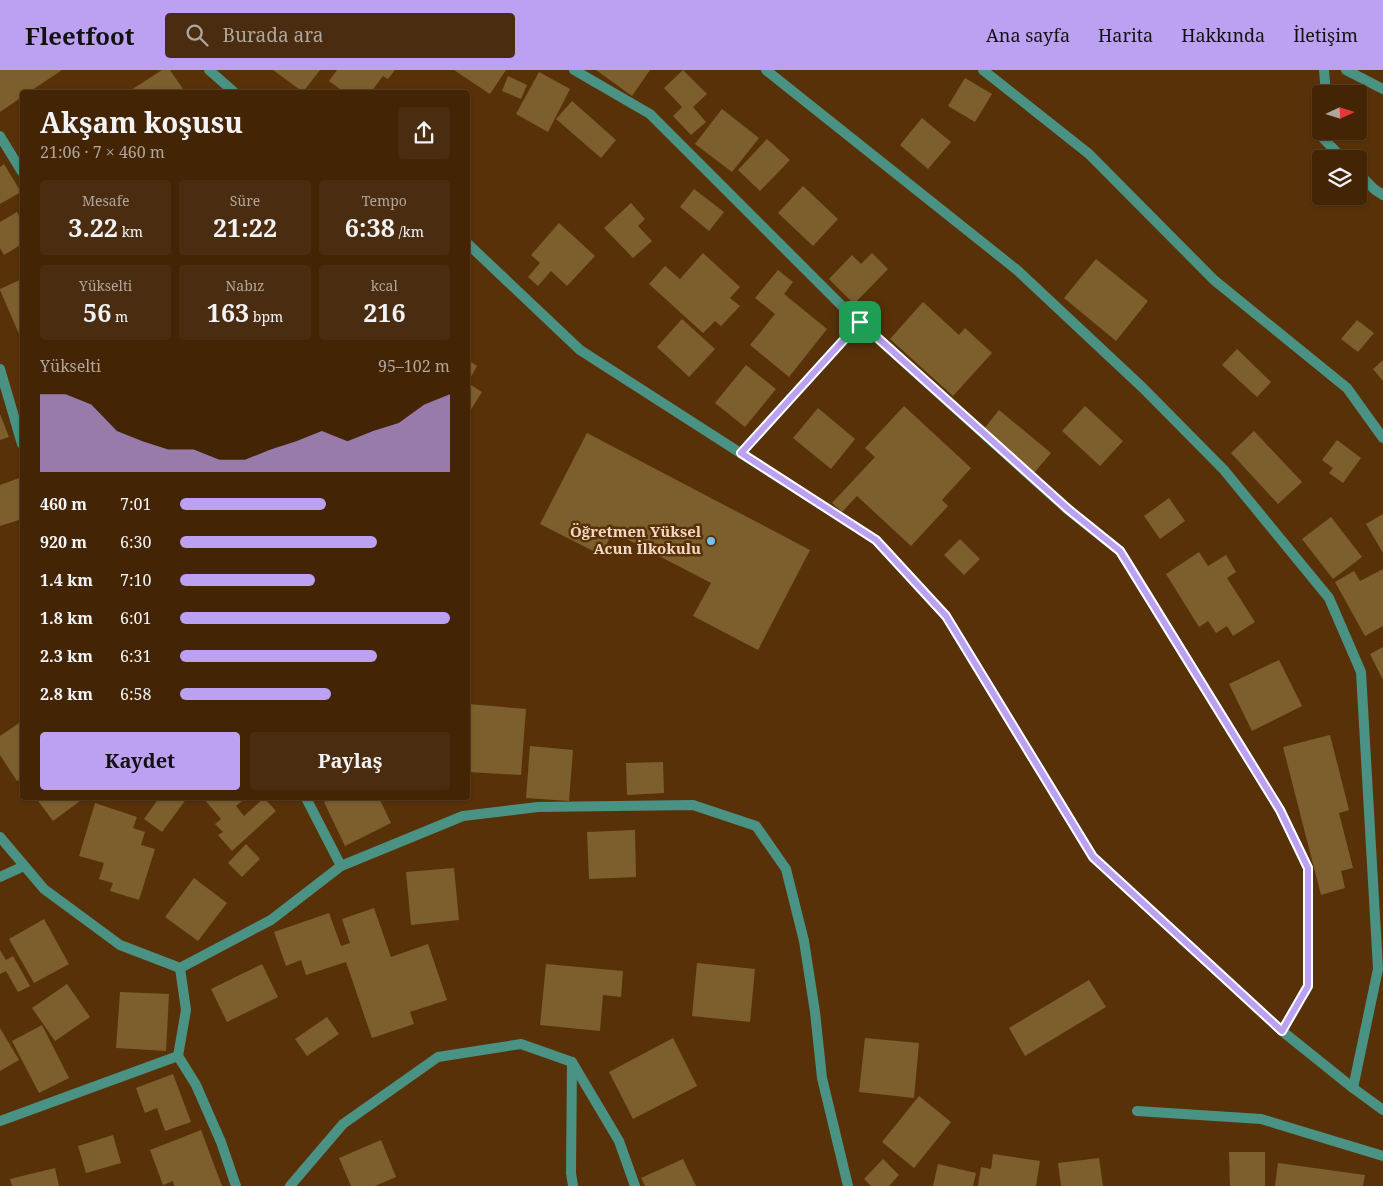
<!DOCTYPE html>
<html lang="tr">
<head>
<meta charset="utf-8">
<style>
  :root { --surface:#432506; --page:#4a2d10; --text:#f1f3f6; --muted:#afa59b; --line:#5b4228; --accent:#bca0f2 }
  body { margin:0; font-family:"Noto Serif",serif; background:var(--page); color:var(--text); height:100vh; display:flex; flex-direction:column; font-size:19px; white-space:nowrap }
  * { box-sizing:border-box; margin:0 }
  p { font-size:16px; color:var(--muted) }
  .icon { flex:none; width:28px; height:28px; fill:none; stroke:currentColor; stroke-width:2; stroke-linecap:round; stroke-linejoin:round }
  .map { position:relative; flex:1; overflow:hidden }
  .side { position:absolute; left:20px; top:20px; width:450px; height:710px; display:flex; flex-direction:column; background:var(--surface); border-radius:5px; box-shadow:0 1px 4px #0004,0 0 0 1px var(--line) }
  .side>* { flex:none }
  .needle { width:32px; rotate:86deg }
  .buttons { position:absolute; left:1312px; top:15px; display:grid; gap:10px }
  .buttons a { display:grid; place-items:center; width:55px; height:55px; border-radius:5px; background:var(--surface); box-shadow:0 1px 4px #0004,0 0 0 1px var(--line); font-size:25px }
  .pin { position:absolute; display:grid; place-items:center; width:42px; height:42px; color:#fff; margin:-21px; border-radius:10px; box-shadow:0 2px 8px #0006 }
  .round { display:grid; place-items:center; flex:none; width:52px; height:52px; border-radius:5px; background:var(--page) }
  .summary { display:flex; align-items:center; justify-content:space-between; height:85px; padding:0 20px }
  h1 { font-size:28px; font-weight:700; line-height:38px }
  .figures { display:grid; grid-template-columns:repeat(3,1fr); gap:8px; height:85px; padding:5px 20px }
  .figures div { display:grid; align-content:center; border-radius:5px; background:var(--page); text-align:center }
  .figures b { font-size:25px; font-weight:700 }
  .figures small { font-size:14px; font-weight:400 }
  .figures p { font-size:14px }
  .chart { height:140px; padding:10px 20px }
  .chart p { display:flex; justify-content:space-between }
  .chart svg { width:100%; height:90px; margin-top:5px; fill:var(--accent); opacity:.7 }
  .cta { display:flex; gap:10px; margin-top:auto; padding:10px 20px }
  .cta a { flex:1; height:58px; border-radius:5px; background:var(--accent); color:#111; font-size:20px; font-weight:700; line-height:58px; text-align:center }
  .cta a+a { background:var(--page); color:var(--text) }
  ul { padding:0 20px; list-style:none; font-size:16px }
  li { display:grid; grid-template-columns:80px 60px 1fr; align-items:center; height:38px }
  li i { height:12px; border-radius:6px; background:var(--accent) }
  header { display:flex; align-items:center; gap:30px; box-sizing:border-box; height:70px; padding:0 25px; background:var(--accent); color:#111 }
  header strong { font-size:24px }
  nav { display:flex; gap:28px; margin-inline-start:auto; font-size:18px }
  .search { width:350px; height:45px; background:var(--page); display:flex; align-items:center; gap:12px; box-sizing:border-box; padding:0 18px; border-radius:5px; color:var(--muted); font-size:19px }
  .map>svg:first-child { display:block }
  .building { fill:#7c5f2d }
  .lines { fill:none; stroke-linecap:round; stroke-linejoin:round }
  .service { stroke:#499284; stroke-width:10 }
  .minor { stroke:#499284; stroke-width:10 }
  .route-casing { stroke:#fff; stroke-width:10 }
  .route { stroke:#bca0f2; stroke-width:6 }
  .poi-dot { fill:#73c1f5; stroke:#593108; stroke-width:2 }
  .labels { text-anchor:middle; stroke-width:5; stroke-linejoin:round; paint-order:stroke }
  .poi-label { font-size:15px; font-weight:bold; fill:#f1d7c4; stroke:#593108; text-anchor:end }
</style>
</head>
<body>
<header>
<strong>Fleetfoot</strong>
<div class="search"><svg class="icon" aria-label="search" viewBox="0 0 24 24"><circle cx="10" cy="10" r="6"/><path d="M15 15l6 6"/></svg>Burada ara</div>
<nav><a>Ana sayfa</a><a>Harita</a><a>Hakkında</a><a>İletişim</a></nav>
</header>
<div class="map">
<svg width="1383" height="1116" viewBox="0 0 1383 1116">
  <rect width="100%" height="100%" fill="#593108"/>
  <g class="building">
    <path d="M0,0H62L29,22H22V27L0,42Z"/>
    <path d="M162,0H170L185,22H128Z"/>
    <path d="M273,0H320L303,22Z"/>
    <path d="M337,0H395L388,9L383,6L371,22H344L329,11Z"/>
    <path d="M454,0H506L490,24Z"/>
    <path d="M596,0H650L632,26Z"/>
    <path d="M683,0L707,24L693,37L706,52L691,65L673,46L682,37L664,18Z"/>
    <path d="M539,2L570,19L548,62L516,44Z"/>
    <path d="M508,6L527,15L521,29L502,21Z"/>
    <path d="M965,8L992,24L975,52L948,36Z"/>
    <path d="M572,31L616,70L601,88L556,49Z"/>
    <path d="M722,39L759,68L732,102L695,74Z"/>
    <path d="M922,48L951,72L928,99L900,75Z"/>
    <path d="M767,69L790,90L760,121L738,100Z"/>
    <path d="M4,94L21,122L0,134V97Z"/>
    <path d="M803,116L838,149L813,176L778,143Z"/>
    <path d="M694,119L724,142L709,161L680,137Z"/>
    <path d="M631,133L645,149L638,156L652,171L633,188L604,158Z"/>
    <path d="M17,142L22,151V174L4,185L0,178V152Z"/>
    <path d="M559,153L595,186L567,216L551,201L538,216L528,207L540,193L531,185Z"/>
    <path d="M703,183L740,217L730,228L740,236L721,256L715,251L703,263L649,214L665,196L680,209Z"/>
    <path d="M872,183L888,199L854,234L829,209L852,185L861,194Z"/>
    <path d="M1096,189L1148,231L1116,271L1064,228Z"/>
    <path d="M778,200L793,212L784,224L827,259L789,307L750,275L775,244L755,228Z"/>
    <path d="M22,209V271L0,220V219Z"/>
    <path d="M923,232L959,265L965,258L992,283L953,326L890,269Z"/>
    <path d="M682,249L715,279L689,307L657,277Z"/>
    <path d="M1357,250L1374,263L1358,282L1341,269Z"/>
    <path d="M1237,279L1271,312L1257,327L1222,295Z"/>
    <path d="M468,290L477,296L468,312Z"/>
    <path d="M1383,290V311L1373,299Z"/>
    <path d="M746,295L776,319L745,357L715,333Z"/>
    <path d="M468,313L482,322L468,344Z"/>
    <path d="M904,336L971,398L942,430L948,436L911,476L857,426L842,442L832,433L875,387L865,378Z"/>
    <path d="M1085,336L1123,371L1100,396L1062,361Z"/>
    <path d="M818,338L855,369L831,399L793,368Z"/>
    <path d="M999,340L1051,383L1034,403L983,360Z"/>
    <path d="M0,344L9,367L0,370Z"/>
    <path d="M1254,361L1302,412L1278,434L1231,383Z"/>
    <path d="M587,363L810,480L758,580L693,546L711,513L613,462L601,485L540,454Z"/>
    <path d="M1337,370L1361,388L1343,413L1329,403L1333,398L1322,390Z"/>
    <path d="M22,407V449L0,456V415Z"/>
    <path d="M1169,428L1185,451L1160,469L1144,446Z"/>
    <path d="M1383,444V483L1366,454Z"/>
    <path d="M1331,447L1362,487L1333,509L1302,469Z"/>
    <path d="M960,469L980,489L964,505L944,485Z"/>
    <path d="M1199,482L1208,496L1226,485L1236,502L1227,508L1255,552L1233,566L1227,556L1216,563L1208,551L1199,557L1166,504Z"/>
    <path d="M1383,499V556L1365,566L1335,512L1354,501L1360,511Z"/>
    <path d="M1383,577V610L1370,584Z"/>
    <path d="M1279,590L1302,636L1252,661L1229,614Z"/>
    <path d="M468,634L526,639L521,705L468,702Z"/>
    <path d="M22,651V708L17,711L0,685V666Z"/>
    <path d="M1330,665L1349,740L1339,743L1353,798L1341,801L1345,818L1321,825L1283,677Z"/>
    <path d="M530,676L573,680L569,731L526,728Z"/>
    <path d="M663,692L664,723L627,725L626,693Z"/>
    <path d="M36,728H84L53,751Z"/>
    <path d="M159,728H187L162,762L144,749Z"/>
    <path d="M206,728H246L236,736L244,746L264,728L276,741L232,781L218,765L223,762L215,754L221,749L204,729Z"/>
    <path d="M334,728H379L391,753L345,776L324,732Z"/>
    <path d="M95,733L137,747L133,758L145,762L141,775L155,779L139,830L110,821L113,813L99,809L104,793L79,786Z"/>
    <path d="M635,760L636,807L589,809L587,762Z"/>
    <path d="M246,774L260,789L242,807L228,793Z"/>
    <path d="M454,798L459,850L411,855L406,802Z"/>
    <path d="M194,808L227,833L198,871L165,847Z"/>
    <path d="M374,838L391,887L428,874L447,930L410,942L414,954L372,968L346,892L306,905L301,890L286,896L274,862L329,843L341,876L350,873L342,849Z"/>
    <path d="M44,849L69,894L34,913L9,869Z"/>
    <path d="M0,880L6,890L13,886L30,916L18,922L6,901L0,904Z"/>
    <path d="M697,893L755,899L750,952L692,946Z"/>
    <path d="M262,894L278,927L227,952L211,919Z"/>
    <path d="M546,894L623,901L621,927L603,925L600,961L540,955Z"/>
    <path d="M1089,910L1106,937L1025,986L1009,958Z"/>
    <path d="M67,914L90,947L55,971L32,938Z"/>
    <path d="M120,922L169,924L166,981L116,978Z"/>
    <path d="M327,947L339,964L307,986L295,969Z"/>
    <path d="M42,955L69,1008L39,1023L12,971Z"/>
    <path d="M0,958L19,990L0,1001Z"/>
    <path d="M673,968L697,1016L633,1049L609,1002Z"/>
    <path d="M865,968L919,973L914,1028L859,1022Z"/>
    <path d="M173,1004L191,1052L165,1061L157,1038L145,1043L136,1018Z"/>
    <path d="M919,1026L951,1052L914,1098L882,1072Z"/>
    <path d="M201,1060L222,1116H174L173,1111L163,1115L150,1080Z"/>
    <path d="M113,1065L121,1093L86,1103L78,1076Z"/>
    <path d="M381,1070L396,1107L375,1116H351L339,1088Z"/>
    <path d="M1229,1082H1265V1116H1230Z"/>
    <path d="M993,1084L1040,1091L1036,1116H978L981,1097L991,1099Z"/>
    <path d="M1099,1088L1103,1116H1061L1058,1093Z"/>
    <path d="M683,1089L696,1116H645L641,1108Z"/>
    <path d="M883,1089L899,1105L889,1116H871L864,1109Z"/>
    <path d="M1278,1093L1365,1105L1363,1116H1275Z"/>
    <path d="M938,1094L976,1103L973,1116H933Z"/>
    <path d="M55,1098L59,1116H12L10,1109Z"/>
  </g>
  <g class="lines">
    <g class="service">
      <path d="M0,807L24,796"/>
      <path d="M572,992L571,1103L573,1116"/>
      <path d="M1137,1041L1261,1049L1383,1086"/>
    </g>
    <g class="minor">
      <path d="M209,0L234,22"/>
      <path d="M574,0L650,44L842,236L1067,439L1120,481L1280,740L1308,798V916L1282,961"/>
      <path d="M766,0L1017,200L1143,318L1224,400L1329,528L1361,602L1378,899L1353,1018"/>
      <path d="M983,0L1089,84L1214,210L1347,318L1383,368"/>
      <path d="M1324,0L1326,24"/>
      <path d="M1346,0L1383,19"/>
      <path d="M1323,61L1322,67L1343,89"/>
      <path d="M0,66L22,102"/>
      <path d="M1359,104L1374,119L1383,125"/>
      <path d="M468,174L580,280L876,470L946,546L1093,787L1282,961L1353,1018L1383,1040"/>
      <path d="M0,299L22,374"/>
      <path d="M741,383L860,252"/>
      <path d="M306,728L341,796"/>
      <path d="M0,767L44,819L120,875L180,898L271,850L341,796L463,746L538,737L693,735L756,756L786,799L804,871L815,942L822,1008L848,1116"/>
      <path d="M180,898L186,940L178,986L196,1015L221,1072L236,1116"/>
      <path d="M0,1051L178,986"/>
      <path d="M290,1116L343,1054L438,987L521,974L572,992L619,1071L635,1116"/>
    </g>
  </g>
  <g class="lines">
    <g class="route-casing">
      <path id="route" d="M860,252L1068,439L1120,481L1280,740L1308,798V916L1282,961L1093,787L946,546L876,470L741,383Z"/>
    </g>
    <use href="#route" class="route"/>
  </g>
  <circle class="poi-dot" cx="711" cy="471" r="5"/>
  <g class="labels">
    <g class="poi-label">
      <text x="701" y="467">Öğretmen Yüksel<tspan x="701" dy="17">Acun İlkokulu</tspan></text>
    </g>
  </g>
</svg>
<div class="buttons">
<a><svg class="needle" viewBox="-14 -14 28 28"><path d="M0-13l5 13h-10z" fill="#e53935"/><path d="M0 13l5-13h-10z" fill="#afa59b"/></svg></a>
<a><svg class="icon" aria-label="layers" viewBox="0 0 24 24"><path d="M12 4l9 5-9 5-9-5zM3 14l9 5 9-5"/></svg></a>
</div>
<div class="pin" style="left:860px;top:252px;background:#1e9e55"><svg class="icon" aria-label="arrive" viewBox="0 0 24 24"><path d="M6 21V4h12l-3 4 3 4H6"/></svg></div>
<section class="side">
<div class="summary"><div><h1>Akşam koşusu</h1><p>21:06 · 7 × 460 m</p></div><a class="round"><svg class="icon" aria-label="share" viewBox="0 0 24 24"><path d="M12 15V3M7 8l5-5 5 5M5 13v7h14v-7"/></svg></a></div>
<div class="figures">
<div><p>Mesafe</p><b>3.22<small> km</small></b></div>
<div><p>Süre</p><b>21:22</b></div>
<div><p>Tempo</p><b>6:38<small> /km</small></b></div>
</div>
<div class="figures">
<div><p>Yükselti</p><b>56<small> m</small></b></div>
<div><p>Nabız</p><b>163<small> bpm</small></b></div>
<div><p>kcal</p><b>216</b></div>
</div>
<div class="chart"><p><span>Yükselti</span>95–102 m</p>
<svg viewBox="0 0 160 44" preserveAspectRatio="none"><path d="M0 44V6L10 6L20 11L30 24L40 29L50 33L60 33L70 38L80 38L90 33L100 29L110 24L120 29L130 24L140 20L150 11L160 6V44z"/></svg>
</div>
<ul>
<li><b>460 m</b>7:01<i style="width:54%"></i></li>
<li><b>920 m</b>6:30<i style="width:73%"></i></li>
<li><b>1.4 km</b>7:10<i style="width:50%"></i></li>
<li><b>1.8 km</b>6:01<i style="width:100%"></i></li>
<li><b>2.3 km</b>6:31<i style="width:73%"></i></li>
<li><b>2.8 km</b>6:58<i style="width:56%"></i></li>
</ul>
<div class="cta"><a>Kaydet</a><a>Paylaş</a></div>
</section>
</div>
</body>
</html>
